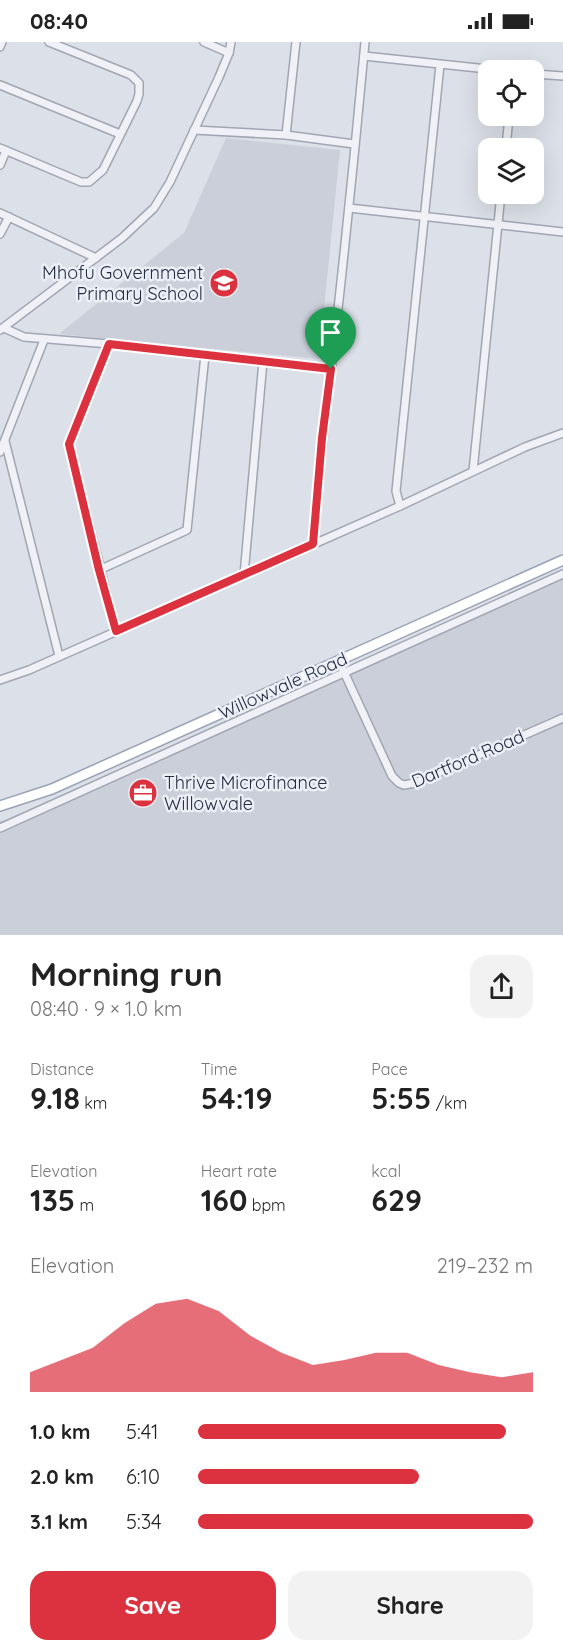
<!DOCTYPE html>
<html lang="en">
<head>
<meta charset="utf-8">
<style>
  :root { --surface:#fff; --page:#f2f2f2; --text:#222; --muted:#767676; --accent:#dc323f }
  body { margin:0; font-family:Quicksand,sans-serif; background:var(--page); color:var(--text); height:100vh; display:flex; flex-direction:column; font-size:22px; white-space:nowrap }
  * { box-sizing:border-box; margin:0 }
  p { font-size:20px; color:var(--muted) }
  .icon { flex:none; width:33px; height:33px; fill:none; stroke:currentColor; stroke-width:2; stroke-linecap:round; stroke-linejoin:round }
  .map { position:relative; height:893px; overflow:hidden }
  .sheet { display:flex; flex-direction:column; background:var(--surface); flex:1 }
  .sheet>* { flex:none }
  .controls { position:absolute; left:478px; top:18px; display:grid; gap:12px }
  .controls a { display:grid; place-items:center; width:66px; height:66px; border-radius:12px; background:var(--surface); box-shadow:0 6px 24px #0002; font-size:30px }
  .pin { position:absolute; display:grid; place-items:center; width:51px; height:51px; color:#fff; margin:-62px -26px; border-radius:50% 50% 50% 0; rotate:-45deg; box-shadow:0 0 6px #0007 }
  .pin .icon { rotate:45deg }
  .round { display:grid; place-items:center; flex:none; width:63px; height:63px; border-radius:18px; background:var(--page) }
  .headline { display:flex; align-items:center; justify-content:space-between; height:102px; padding:0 30px }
  h1 { font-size:33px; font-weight:700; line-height:45px }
  .stats { display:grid; grid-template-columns:repeat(3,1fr); gap:9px; height:102px; padding:6px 30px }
  .stats div { display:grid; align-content:center }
  .stats b { font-size:30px; font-weight:700 }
  .stats small { font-size:16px; font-weight:400 }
  .stats p { font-size:16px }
  .chart { height:168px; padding:12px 30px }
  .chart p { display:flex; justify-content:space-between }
  .chart svg { width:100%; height:108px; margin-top:6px; fill:var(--accent); opacity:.7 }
  .action { display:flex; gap:12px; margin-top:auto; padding:12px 30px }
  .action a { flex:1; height:69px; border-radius:18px; background:var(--accent); color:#fff; font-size:24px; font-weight:700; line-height:69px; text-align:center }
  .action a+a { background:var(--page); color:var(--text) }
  ul { padding:0 30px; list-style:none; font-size:20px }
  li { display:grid; grid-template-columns:96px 72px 1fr; align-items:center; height:45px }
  li i { height:15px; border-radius:8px; background:var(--accent) }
  .status { display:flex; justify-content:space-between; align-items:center; height:42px; padding:0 30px; background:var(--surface); direction:ltr }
  .status svg { height:16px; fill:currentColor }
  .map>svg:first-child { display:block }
  .built { fill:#cacfda }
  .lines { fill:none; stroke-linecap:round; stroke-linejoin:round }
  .minor-casing { stroke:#a1a6b2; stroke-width:10 }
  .major-casing { stroke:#9aa3b5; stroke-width:12 }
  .minor { stroke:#eff1f6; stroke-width:7 }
  .major { stroke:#fff; stroke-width:9 }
  .route-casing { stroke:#fff; stroke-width:12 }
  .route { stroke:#dc323f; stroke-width:8 }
  .labels { text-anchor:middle; stroke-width:5; stroke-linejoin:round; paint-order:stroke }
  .poi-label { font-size:18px; fill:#242c40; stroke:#eceff6; text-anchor:end }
  .street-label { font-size:18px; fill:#242c40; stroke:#eceff6 }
</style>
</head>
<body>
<div class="status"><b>08:40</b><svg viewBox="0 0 49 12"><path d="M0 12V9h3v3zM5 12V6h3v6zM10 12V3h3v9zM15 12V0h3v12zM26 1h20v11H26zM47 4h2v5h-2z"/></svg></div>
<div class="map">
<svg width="563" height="893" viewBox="0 0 563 893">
  <rect width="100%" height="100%" fill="#dce0e8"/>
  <g class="built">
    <path d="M226,96L340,108L319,317L59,292L184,191Z"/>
    <path d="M563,527V893H0V779L7,778Z"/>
  </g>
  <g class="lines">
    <g class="minor-casing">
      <g id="minor">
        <path d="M204,0L229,11"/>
        <path d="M0,5L2,0"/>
        <path d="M364,14L497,28"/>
        <path d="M534,32L563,34"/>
        <path d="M0,43L120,92"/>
        <path d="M194,88L286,93L354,102"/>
        <path d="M286,93L296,0"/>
        <path d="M0,106L81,140H89L103,128L137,59L139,52V41L131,33L49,0"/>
        <path d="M506,106L509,74"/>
        <path d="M0,123L6,109"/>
        <path d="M349,166L563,190"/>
        <path d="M0,171L96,216"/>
        <path d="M0,192L9,175"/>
        <path d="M4,286L24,295L109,302L331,327"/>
        <path d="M0,288L122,196L154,166L170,140L219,35L229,11L231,0"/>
        <path d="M109,302L69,402L116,589"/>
        <path d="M5,399L59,614"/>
        <path d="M0,410L44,298"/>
        <path d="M473,429L501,152"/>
        <path d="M400,464L396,449L440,23"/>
        <path d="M313,502C318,432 327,363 335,294C346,196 356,98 365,0"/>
        <path d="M99,528L187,488L205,313"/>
        <path d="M244,533L263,319"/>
        <path d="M339,619L392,734L399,741L404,743L415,741L563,676"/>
        <path d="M0,638L29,628L400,464L525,405L563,391"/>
        <path d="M0,786L563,532"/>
      </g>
    </g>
    <g class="major-casing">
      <path id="major" d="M0,764L52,747L563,518"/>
    </g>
    <use href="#minor" class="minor"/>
    <use href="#major" class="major"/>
  </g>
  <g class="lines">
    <g class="route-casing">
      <path id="route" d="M109,302L331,327L322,396L313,502L116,589L99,528L69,402Z"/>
    </g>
    <use href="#route" class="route"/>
  </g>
  <defs>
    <g id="school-disc" transform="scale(1.5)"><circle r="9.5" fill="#dc323f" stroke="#eceff6"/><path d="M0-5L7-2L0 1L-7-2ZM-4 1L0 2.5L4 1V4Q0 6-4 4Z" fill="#fff"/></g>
    <g id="office-disc" transform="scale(1.5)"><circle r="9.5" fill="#dc323f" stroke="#eceff6"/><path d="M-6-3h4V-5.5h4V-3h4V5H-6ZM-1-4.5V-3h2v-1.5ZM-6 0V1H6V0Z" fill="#fff"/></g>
  </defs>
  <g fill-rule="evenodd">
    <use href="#school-disc" x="224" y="241"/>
    <use href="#office-disc" x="143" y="751"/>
  </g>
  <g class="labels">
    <g class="poi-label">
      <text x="203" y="237">Mhofu Government<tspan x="203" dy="21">Primary School</tspan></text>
      <text x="164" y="747" text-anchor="start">Thrive Microfinance<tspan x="164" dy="21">Willowvale</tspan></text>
    </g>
    <g class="street-label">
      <text transform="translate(283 644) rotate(-24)" y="6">Willowvale Road</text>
      <text transform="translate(468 717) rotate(-23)" y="6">Dartford Road</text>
    </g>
  </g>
</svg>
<div class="controls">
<a><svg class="icon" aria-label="locate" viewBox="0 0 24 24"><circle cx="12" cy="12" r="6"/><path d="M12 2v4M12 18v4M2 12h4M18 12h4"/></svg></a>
<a><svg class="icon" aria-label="layers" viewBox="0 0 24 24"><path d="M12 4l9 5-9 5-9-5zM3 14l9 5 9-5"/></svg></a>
</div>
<div class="pin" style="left:331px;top:327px;background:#1e9e55"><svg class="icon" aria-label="arrive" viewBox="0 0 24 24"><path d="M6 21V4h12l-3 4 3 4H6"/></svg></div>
</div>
<section class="sheet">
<div class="headline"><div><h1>Morning run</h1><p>08:40 · 9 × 1.0 km</p></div><a class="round"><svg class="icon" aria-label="share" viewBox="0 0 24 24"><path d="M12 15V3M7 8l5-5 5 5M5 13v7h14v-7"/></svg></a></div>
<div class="stats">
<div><p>Distance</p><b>9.18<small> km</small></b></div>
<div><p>Time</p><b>54:19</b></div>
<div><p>Pace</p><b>5:55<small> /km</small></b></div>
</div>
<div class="stats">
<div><p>Elevation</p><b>135<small> m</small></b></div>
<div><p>Heart rate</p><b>160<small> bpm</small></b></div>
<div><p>kcal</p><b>629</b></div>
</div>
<div class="chart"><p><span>Elevation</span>219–232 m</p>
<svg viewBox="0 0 160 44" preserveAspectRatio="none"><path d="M0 44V36L10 31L20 26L30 16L40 8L50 6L60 11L70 21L80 28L90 33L100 31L110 28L120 28L130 33L140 36L150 38L160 36V44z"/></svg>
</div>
<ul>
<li><b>1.0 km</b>5:41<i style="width:92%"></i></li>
<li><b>2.0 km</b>6:10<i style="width:66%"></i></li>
<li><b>3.1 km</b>5:34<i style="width:100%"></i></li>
</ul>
<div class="action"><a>Save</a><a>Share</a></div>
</section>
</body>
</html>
